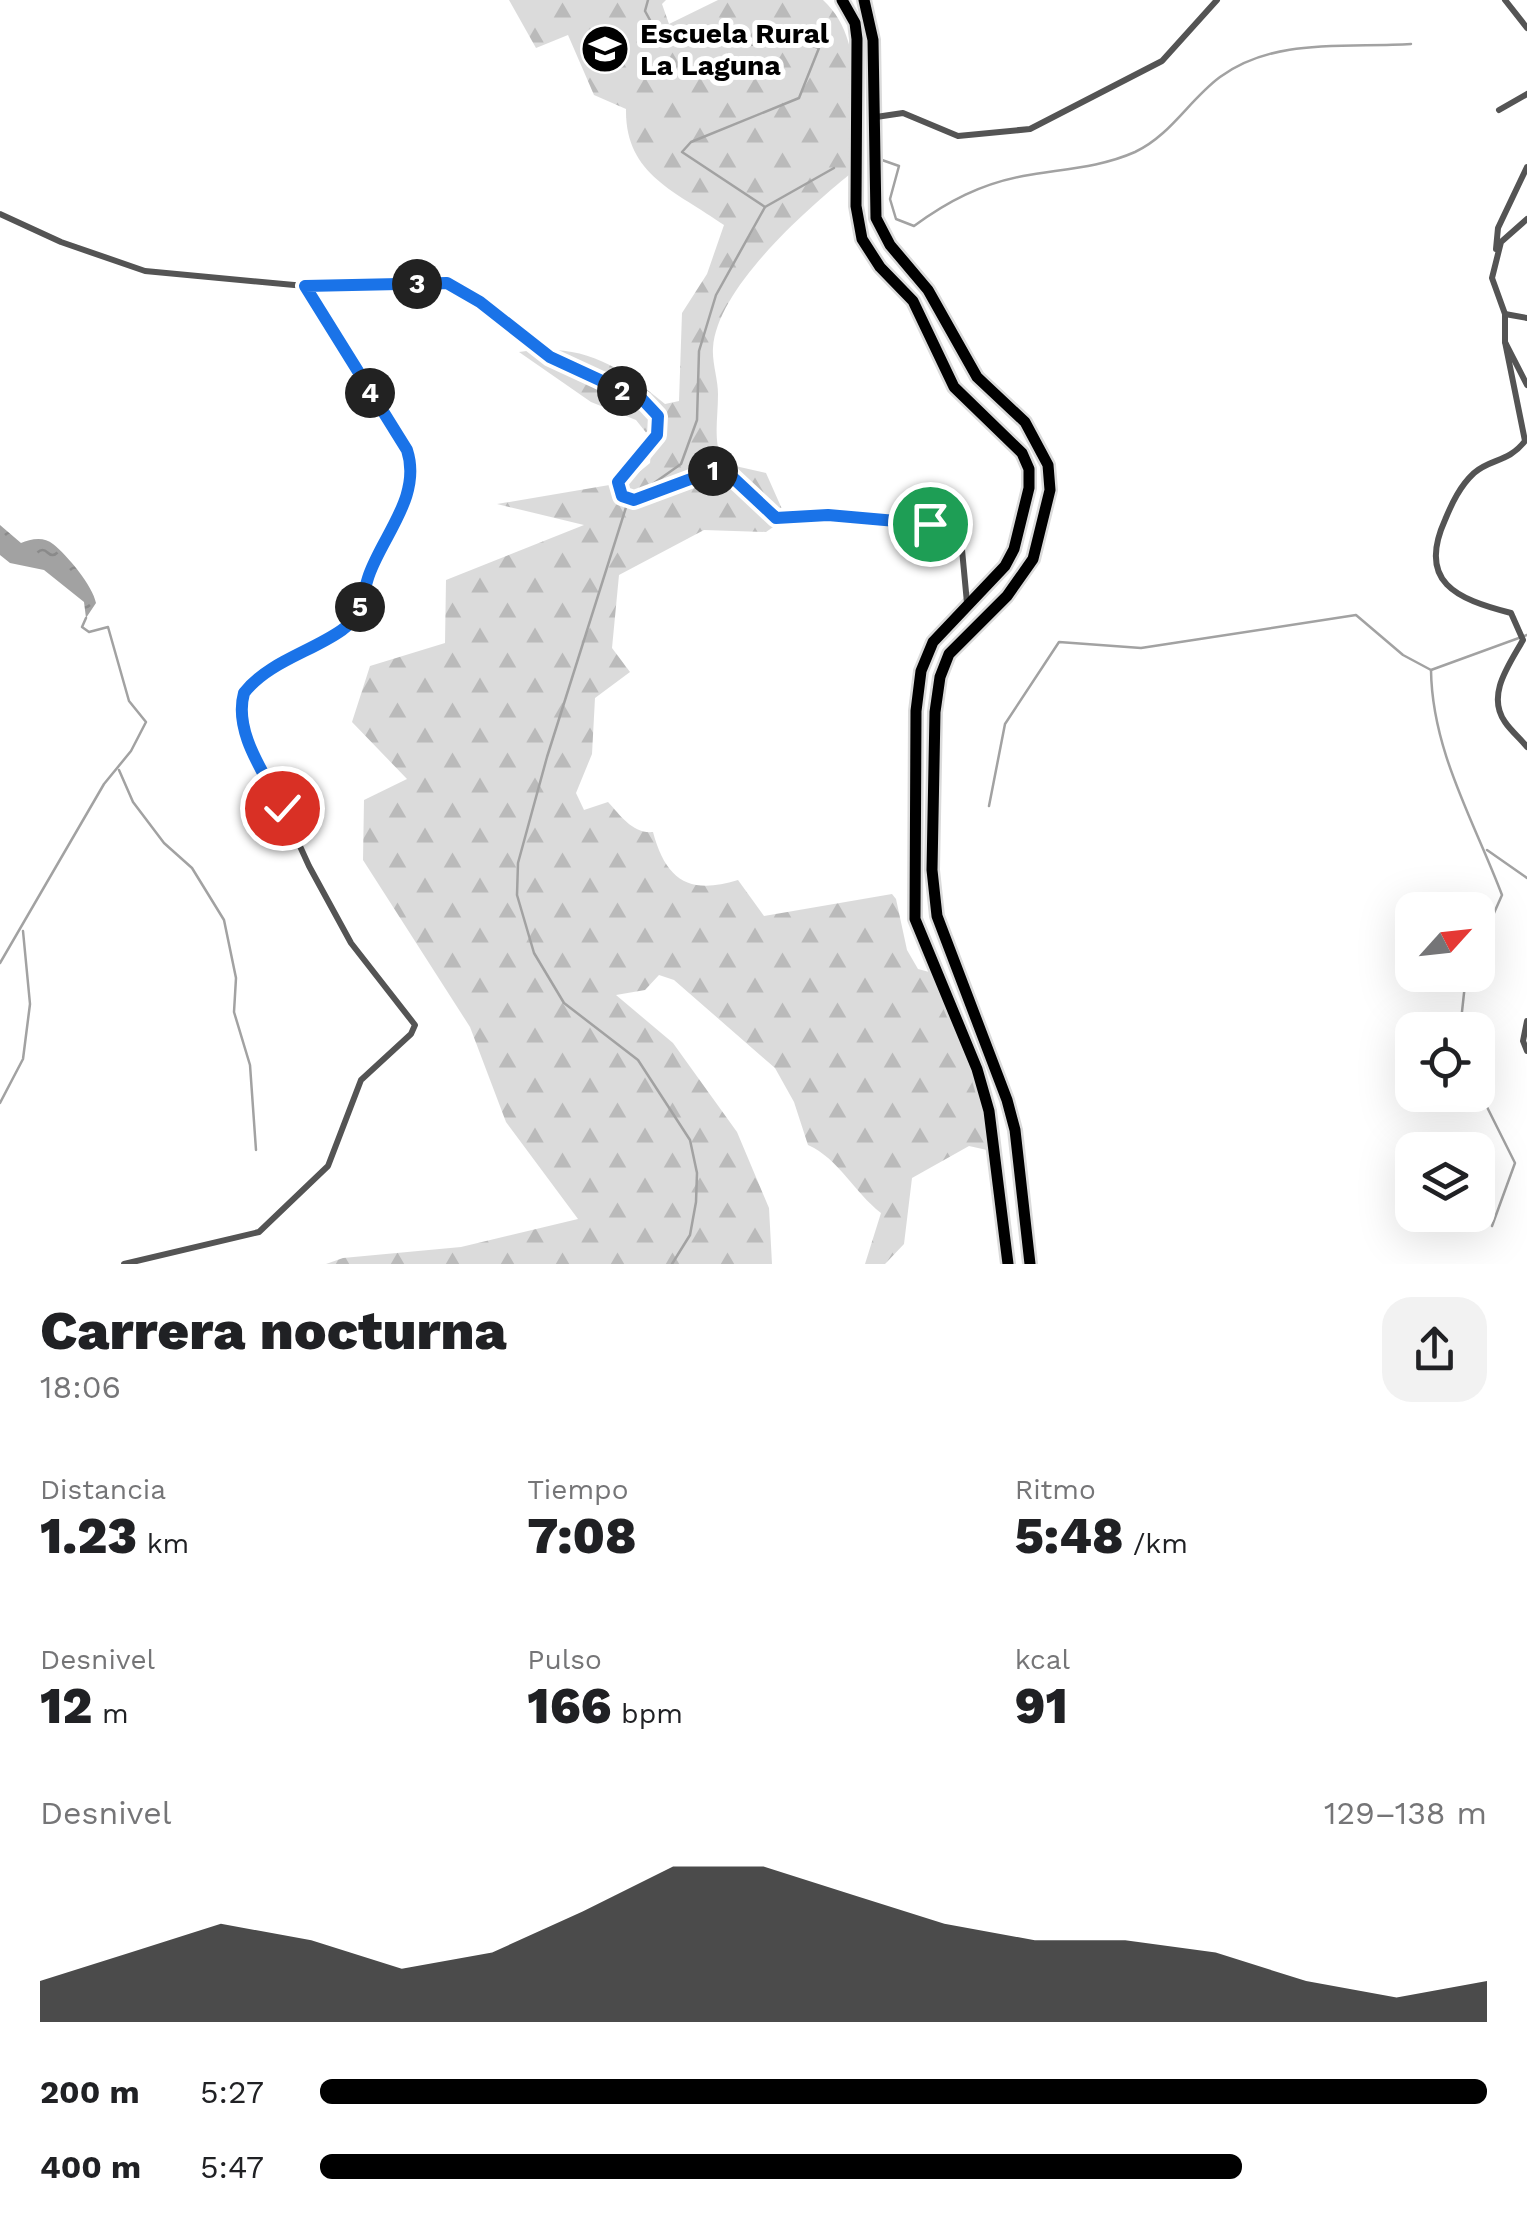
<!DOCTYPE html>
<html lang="es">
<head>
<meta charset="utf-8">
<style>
  :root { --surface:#fff; --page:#f2f2f2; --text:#202124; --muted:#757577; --accent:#000 }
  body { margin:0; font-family:"Work Sans",sans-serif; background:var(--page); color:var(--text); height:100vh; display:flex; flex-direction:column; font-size:38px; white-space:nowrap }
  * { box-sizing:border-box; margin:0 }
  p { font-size:32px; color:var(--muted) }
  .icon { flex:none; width:55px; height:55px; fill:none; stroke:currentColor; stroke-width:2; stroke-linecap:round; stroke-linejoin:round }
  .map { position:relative; height:1264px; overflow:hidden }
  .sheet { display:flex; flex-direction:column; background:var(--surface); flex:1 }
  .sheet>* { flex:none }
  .needle { width:65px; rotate:63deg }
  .controls { position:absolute; left:1395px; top:892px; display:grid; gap:20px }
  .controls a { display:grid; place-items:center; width:100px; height:100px; border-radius:20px; background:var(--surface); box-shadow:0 10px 40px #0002; font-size:50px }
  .pin { position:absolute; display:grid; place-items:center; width:85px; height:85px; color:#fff; margin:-42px; border:5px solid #fff; border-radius:50%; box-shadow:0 2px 10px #0007 }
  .km { position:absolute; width:50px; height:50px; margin:-25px; border-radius:50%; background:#222; color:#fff; font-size:28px; line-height:50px; text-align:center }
  .round { display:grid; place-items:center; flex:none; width:105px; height:105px; border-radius:30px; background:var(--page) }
  .head { display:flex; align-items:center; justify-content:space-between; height:170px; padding:0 40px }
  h1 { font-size:55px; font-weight:800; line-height:75px }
  .figures { display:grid; grid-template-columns:repeat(3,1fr); gap:15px; height:170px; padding:10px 40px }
  .figures div { display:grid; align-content:center }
  .figures b { font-size:50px; font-weight:800 }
  .figures small { font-size:28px; font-weight:400 }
  .figures p { font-size:28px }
  .chart { height:280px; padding:20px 40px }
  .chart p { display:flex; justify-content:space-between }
  .chart svg { width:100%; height:180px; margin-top:10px; fill:var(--accent); opacity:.7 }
  ul { padding:0 40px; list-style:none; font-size:32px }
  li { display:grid; grid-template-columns:160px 120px 1fr; align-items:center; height:75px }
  li i { height:25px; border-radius:12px; background:var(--accent) }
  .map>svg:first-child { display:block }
  .forest { fill:url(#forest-firs) }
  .water { fill:url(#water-ripples) }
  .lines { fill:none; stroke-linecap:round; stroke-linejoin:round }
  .stream { stroke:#a2a2a2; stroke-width:2.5 }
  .trunk-casing { stroke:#dbdbdb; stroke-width:16 }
  .minor { stroke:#545454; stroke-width:6 }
  .trunk { stroke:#000; stroke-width:11 }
  .route-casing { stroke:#fff; stroke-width:20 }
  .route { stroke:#1a73e8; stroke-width:12 }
  .labels { text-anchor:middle; stroke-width:10; stroke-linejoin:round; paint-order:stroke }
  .poi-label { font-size:28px; font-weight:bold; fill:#000; stroke:#fff; text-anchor:start }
</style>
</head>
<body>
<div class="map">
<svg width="1527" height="1264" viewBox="0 0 1527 1264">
  <defs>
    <pattern id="forest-firs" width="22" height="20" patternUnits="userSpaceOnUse" patternTransform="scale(2.5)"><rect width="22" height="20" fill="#dbdbdb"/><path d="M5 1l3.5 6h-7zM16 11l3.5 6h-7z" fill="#bababa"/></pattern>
    <pattern id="water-ripples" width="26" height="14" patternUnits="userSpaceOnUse" patternTransform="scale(2.5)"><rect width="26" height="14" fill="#a2a2a2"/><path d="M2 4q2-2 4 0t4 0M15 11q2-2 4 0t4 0" fill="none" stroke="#8a8a8a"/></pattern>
  </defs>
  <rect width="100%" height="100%" fill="#fff"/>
  <path class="forest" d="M509,0H666L662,4L669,24L718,0H823C869,42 851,118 850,174C806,210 717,288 713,348C712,363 718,379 718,394C718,420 713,437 722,463L766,473L786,518L766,532L704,530L619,575L612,648L630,672L595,698L592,754L576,793L584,810L608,802C621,816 633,834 653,832C666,881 690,895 738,880L764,916L892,894L896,899L907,950L918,969L933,973L976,1070L996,1152L969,1146L912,1178L904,1244L885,1264H865L881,1213C854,1192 839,1159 808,1145L794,1102L775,1068L674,980L659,975L645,990L616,995L673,1043L737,1132L769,1208L772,1264H326L343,1258L461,1247L578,1219L506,1122L470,1027L363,860L364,800L407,779L352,722L370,666L445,643L446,580L584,525L497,504L627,482L650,463L652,440L636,420L591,402L519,352C582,342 618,365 665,404L679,401L682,313L707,274L724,225C676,191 625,175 626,109L594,95L568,35L536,48Z"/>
  <path class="water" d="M0,525L21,543C30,539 44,536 53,544C67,555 93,586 96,603L86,618L84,602L44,570L10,563L0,555Z"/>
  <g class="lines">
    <g class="stream">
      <path d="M648,0L645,11L662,42L750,45L790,39L819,48L799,98L691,142L682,152L765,207"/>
      <path d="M882,160L899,166L890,199L896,219L914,226C948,201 981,184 1023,176C1061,169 1099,168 1135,152C1171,135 1189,100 1220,77C1275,37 1346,48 1411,44"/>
      <path d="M637,495L681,464L697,420L699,351L716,295L765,207L834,168"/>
      <path d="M628,501L547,757L518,863L517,895L534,953L564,1003L638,1060L690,1140L697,1173L696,1202L690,1235L672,1264"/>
      <path d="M1431,670C1432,751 1474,821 1502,895L1478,949"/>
      <path d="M119,770L133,802L164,843L192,868L224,920L236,978L234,1012L250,1065L256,1150"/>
      <path d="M989,806L1005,724L1059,642L1141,648L1356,615L1403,655L1431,670L1527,635"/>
      <path d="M1487,850L1527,878"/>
      <path d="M0,963L104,784L131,751L146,722L129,701L108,627L89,632L82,627L86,618"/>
      <path d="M1460,1030L1466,975"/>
      <path d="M1478,1089L1515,1163L1492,1226"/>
      <path d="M0,1103L23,1059L30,1004L23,931"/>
    </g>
    <g class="trunk-casing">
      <g id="trunk">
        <path d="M842,0L855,23L857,39L856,206L862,239L880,267L913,301L954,387L1022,453L1029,469V488L1014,549L1005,566L933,642L921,671L916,711L915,919L977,1069L989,1111L1008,1264"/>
        <path d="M864,0L873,40L876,218L890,245L928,290L977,377L1025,422L1048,465L1050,490L1033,559L1007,596L949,654L940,677L935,712L932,870L937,916L1007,1100L1015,1130L1030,1264"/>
      </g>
    </g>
    <g class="minor">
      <path d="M1505,0L1527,28"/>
      <path d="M1499,110L1527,94"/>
      <path d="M876,117L903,113L958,136L1030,129L1162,61L1217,0"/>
      <path d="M0,214L61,242L145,271L305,286L447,283L481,302L550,357L654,409C668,438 635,460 619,481L622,496L634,500L712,471L729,474L776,519C820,521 927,508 961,539L967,603"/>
      <path d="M1527,219L1501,242L1492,278L1505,314V342L1527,385"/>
      <path d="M1496,249L1498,228L1527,167"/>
      <path d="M1505,314L1527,318"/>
      <path d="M1505,342L1525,441C1508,463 1491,458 1474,473C1460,486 1452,503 1445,520C1417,582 1456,599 1511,613L1523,640C1509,665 1486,695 1505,722C1511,731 1520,738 1527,747"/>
      <path d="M1527,1021L1523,1041L1527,1051"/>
      <path d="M124,1264L259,1232L328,1166L361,1080L411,1034L415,1025L351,943L309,866L242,719C239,663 321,650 355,618C362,603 364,586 370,571C386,533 421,494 407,450L305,286"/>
    </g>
    <use href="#trunk" class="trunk"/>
  </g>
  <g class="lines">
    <g class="route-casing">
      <path id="route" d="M282,808C265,774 233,732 244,693C268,662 311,652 342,630C362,616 362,595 369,575C383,535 422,496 407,450L305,286L447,283L480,302L550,357L643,400L658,416L657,435L618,482L622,496L634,500L712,471L729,474L776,518L828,515L930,524"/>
    </g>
    <use href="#route" class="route"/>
  </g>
  <defs>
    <g id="school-disc" transform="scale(2.5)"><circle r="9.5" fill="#000" stroke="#fff"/><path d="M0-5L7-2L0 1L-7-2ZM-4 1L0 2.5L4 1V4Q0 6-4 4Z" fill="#fff"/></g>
  </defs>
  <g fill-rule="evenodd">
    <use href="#school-disc" x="605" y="49"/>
  </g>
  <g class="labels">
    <g class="poi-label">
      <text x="640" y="43">Escuela Rural<tspan x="640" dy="32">La Laguna</tspan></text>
    </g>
  </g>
</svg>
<div class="controls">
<a><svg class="needle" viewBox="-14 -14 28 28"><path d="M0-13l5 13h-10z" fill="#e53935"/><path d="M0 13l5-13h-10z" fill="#757577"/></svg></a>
<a><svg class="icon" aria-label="locate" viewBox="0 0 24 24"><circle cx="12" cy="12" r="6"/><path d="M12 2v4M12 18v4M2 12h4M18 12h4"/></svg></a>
<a><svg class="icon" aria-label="layers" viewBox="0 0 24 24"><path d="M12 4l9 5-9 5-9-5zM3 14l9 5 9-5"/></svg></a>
</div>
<div class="pin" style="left:930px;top:524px;background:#1e9e55"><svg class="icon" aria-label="arrive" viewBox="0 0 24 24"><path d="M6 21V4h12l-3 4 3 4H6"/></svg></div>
<div class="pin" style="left:282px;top:808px;background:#d93025"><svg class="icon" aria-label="check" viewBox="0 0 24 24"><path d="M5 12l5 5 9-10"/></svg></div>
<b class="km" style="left:713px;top:471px">1</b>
<b class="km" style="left:622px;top:391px">2</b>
<b class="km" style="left:417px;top:284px">3</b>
<b class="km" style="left:370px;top:393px">4</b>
<b class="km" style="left:360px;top:607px">5</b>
</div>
<section class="sheet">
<div class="head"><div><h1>Carrera nocturna</h1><p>18:06</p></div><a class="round"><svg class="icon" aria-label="share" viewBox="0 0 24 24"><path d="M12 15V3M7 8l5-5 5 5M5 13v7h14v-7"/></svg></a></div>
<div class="figures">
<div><p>Distancia</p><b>1.23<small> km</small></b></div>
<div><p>Tiempo</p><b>7:08</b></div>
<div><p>Ritmo</p><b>5:48<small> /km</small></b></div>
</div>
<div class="figures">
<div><p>Desnivel</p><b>12<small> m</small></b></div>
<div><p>Pulso</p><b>166<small> bpm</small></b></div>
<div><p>kcal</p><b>91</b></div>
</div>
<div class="chart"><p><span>Desnivel</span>129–138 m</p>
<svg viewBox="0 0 160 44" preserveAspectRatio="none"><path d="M0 44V34L10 27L20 20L30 24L40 31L50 27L60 17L70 6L80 6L90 13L100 20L110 24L120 24L130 27L140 34L150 38L160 34V44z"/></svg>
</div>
<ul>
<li><b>200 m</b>5:27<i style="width:100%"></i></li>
<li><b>400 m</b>5:47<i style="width:79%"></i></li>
</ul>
</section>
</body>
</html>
